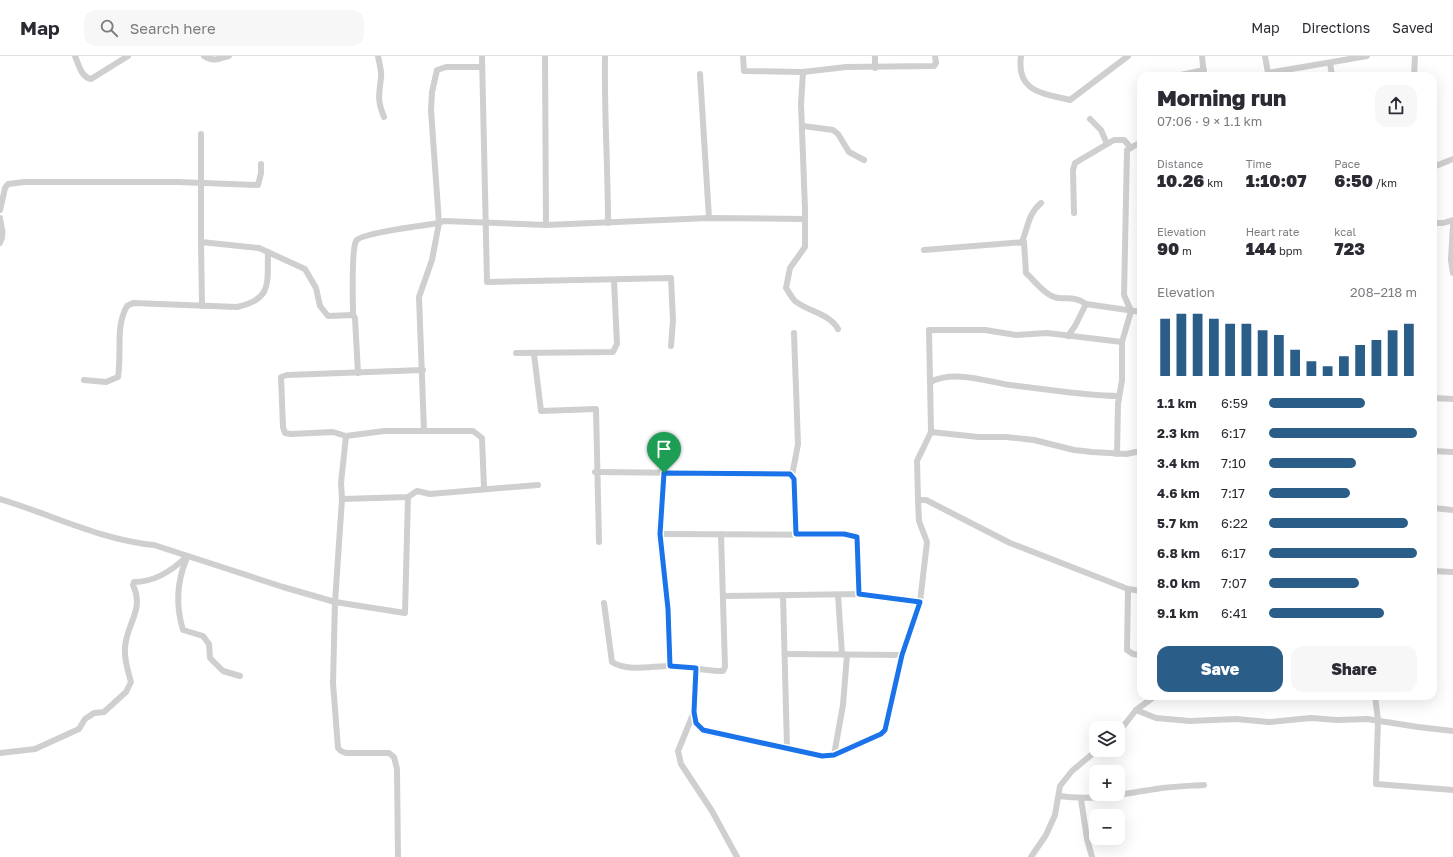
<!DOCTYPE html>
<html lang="en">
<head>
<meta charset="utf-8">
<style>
  :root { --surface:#fff; --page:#f7f7f7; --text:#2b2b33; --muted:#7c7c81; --line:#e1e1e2; --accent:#2b5d89 }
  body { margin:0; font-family:"Golos Text",sans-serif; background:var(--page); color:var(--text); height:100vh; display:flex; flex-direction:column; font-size:15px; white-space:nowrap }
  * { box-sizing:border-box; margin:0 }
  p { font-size:13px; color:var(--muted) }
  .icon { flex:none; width:22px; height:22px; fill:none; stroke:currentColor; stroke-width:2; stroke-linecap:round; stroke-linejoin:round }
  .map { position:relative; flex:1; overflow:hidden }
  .side { position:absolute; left:1137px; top:16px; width:300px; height:628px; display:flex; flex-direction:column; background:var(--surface); border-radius:12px; box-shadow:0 4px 16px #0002 }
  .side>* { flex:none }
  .controls { position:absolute; left:1089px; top:665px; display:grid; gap:8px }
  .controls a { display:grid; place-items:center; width:36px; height:36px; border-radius:8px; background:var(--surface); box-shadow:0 4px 16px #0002; font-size:20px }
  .pin { position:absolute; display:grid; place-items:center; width:34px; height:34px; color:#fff; margin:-41px -17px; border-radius:50% 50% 50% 0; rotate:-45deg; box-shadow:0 0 4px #0007 }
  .pin .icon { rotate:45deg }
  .round { display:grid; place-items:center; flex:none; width:42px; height:42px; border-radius:12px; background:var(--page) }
  .overview { display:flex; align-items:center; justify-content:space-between; height:68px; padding:0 20px }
  h1 { font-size:22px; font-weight:800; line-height:30px }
  .stats { display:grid; grid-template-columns:repeat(3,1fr); gap:6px; height:68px; padding:4px 20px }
  .stats div { display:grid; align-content:center }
  .stats b { font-size:17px; font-weight:800 }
  .stats small { font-size:11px; font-weight:400 }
  .stats p { font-size:11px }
  .chart { height:112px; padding:8px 20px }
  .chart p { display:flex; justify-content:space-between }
  .chart svg { width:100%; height:72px; margin-top:4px; stroke:var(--accent); stroke-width:6 }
  .button { display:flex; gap:8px; margin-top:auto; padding:8px 20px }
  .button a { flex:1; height:46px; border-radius:12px; background:var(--accent); color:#fff; font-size:16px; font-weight:800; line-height:46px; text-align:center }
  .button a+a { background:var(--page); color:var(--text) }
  ul { padding:0 20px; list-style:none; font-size:13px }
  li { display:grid; grid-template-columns:64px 48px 1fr; align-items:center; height:30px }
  li i { height:10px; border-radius:5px; background:var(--accent) }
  header { display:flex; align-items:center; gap:24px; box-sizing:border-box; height:56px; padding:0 20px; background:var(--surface); border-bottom:1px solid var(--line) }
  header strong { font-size:19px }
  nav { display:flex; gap:22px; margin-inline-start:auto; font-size:14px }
  .search { width:280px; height:36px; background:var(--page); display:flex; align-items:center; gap:10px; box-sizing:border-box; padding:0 14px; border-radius:12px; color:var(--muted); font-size:15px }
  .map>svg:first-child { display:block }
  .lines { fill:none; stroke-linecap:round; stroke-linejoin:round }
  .street { stroke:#cfcfcf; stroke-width:6 }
  .route-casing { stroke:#fff; stroke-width:8 }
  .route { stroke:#1a73e8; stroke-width:5 }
</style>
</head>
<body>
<header>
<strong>Map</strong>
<div class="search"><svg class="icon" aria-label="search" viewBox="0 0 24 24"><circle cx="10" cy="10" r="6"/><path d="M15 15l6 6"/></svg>Search here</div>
<nav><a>Map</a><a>Directions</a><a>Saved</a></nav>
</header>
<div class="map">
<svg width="1453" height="801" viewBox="0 0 1453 801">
  <rect width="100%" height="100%" fill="#fff"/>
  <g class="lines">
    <g class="street">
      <path d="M75,0C79,9 81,21 91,23L128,0"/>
      <path d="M204,0C213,6 219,3 229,0"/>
      <path d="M378,0C379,7 382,15 381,22C379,39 377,44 384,61"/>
      <path d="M482,0L487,226L671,222L673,264L671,290"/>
      <path d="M545,0L546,169"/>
      <path d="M605,0C604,56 608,111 608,167"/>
      <path d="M743,0L744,15L803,16L846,11L934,10L936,7L935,0"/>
      <path d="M1021,0C1016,36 1042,37 1070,44L1128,0"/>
      <path d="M1202,0L1204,20"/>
      <path d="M1265,0L1268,17"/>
      <path d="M1330,7L1332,20"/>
      <path d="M875,12V0"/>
      <path d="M803,16L801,48L805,153V191L790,212L786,232C789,236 791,241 795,245C809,256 830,258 838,273"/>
      <path d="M700,18L709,162"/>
      <path d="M1176,20L1204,14"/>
      <path d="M1269,20L1268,17L1367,0"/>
      <path d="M1414,20L1415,0"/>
      <path d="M1090,63L1101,74L1107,88"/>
      <path d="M803,70L833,74L838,78L849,96L864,104"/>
      <path d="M201,78V186"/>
      <path d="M1433,111L1453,103"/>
      <path d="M0,154L5,132L8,128L24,126H177L258,129L261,117V108"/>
      <path d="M1074,157L1073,114L1075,107L1114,84H1124L1131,92"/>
      <path d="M0,162C1,172 5,177 0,187"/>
      <path d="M1433,167H1443L1453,164"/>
      <path d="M1453,169L1451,204L1453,217"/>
      <path d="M1022,186C1028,171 1028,158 1041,147"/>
      <path d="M924,194L1024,186L1026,217C1035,225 1046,241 1059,242C1070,243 1076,241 1086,248L1141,256"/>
      <path d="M202,250L201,186L259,192L305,213L316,232L320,250L328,260L353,259"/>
      <path d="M1068,280L1075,270L1086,248"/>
      <path d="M516,297L613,296L617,288L614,224"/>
      <path d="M534,298L541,355L596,353L599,486"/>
      <path d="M423,314L287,319L281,321L283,371L285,377L291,378L333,376L346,380L384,375H473L482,382L484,432"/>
      <path d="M358,317L355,262L353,259C353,245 351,195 356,185C360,177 427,169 439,167L431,54L432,36L437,14L446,11H482"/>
      <path d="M84,324L106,326L118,321C122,297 115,271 127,250L133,247L237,251C273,243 267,227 268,196"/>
      <path d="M930,326C954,314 985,325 1010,329C1047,333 1083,340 1119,340"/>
      <path d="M1433,342L1453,343"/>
      <path d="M424,375L419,241L432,204L439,167L444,165L546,169L709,162L805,163"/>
      <path d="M931,376L978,381H1006L1034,384L1074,394L1092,396L1126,398L1141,395"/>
      <path d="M346,380L341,427L342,443L335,546L333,627L338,692L341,695L346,697H389L394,701L397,713L398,801"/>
      <path d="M1433,395L1453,396"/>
      <path d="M1117,398L1118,348L1122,324V286L1131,255L1124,239L1127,94L1141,86"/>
      <path d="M595,416L790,418L794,423L795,478"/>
      <path d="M664,417L659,478L668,553L670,610L717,615H723L725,611L721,478"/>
      <path d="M792,420L798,388L794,277"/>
      <path d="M0,443C50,458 101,484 154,489L283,531L335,546L405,557L408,441"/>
      <path d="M342,443L408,441L417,435L430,438L538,429"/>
      <path d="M918,444L917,405L931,376L929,274H985L1016,279L1047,277L1122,286"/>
      <path d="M1433,452L1453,454"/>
      <path d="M659,478L853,479L857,481L858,487L859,538"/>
      <path d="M186,504C177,526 176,551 183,574L203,580L209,588L210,602L223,615L240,620"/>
      <path d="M1433,515L1453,516"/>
      <path d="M1128,533L1127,594L1133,598L1141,599"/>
      <path d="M783,539L787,692"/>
      <path d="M838,539L842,598"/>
      <path d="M724,540L859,538L920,546"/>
      <path d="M604,547L612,606C628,616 652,610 670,610"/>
      <path d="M785,598L902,599"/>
      <path d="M696,612L694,656L696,667L703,675L822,700L834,699L881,678L885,673L902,599L920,546L927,486L919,465L918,444H926L1010,487L1128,533L1141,535"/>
      <path d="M1375,640L1378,664L1376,728L1453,734"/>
      <path d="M1136,654L1156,662L1190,665L1236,663L1269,666L1311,662L1337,664L1367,663L1418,671L1453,675"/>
      <path d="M694,656L678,695L681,708L712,755L737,801"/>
      <path d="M1118,677L1136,654L1155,640"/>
      <path d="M0,697L35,693L79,673L85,663L94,657L104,656L126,636L131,626C128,615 124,604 125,592C126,568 145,554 133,529L134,526C155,526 173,514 187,500"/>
      <path d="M834,699L843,649L847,599"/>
      <path d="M1059,740C1096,745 1120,738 1156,733C1172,730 1188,730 1204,729"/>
      <path d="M1081,743L1087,783L1092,801"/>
      <path d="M1031,801L1046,779L1055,759L1060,730L1072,715L1097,694"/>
    </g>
  </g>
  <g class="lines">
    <g class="route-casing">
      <path id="route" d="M664,417L790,418L794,423L796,478H844L857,481L859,538L920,546L902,599L885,674L881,678L834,699L822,700L703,674L696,667L694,656L696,612L670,610L668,553L660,478Z"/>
    </g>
    <use href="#route" class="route"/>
  </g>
</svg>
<div class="controls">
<a><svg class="icon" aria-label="layers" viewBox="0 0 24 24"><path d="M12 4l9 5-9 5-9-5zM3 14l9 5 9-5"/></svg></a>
<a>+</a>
<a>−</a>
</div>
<div class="pin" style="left:664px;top:417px;background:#1e9e55"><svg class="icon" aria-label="arrive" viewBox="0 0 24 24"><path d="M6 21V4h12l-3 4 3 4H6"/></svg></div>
<section class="side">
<div class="overview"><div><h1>Morning run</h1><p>07:06 · 9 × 1.1 km</p></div><a class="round"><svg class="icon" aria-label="share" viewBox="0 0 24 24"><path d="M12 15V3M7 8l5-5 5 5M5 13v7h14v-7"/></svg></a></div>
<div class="stats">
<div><p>Distance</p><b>10.26<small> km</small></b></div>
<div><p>Time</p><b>1:10:07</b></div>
<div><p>Pace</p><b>6:50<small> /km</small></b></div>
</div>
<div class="stats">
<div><p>Elevation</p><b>90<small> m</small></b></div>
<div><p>Heart rate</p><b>144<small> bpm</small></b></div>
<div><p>kcal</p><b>723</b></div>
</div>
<div class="chart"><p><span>Elevation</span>208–218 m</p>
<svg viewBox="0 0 160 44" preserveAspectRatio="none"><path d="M5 44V9M15 44V6M25 44V6M35 44V9M45 44V12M55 44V12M65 44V16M75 44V19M85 44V28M95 44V35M105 44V38M115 44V32M125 44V25M135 44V22M145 44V16M155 44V12"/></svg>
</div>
<ul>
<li><b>1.1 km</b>6:59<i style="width:65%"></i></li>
<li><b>2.3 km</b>6:17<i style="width:100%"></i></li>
<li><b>3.4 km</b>7:10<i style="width:59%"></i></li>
<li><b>4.6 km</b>7:17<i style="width:55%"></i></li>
<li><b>5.7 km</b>6:22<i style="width:94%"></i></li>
<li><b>6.8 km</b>6:17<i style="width:100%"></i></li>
<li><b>8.0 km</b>7:07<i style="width:61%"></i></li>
<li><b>9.1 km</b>6:41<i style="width:78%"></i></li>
</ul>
<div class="button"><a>Save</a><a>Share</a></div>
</section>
</div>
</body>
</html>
